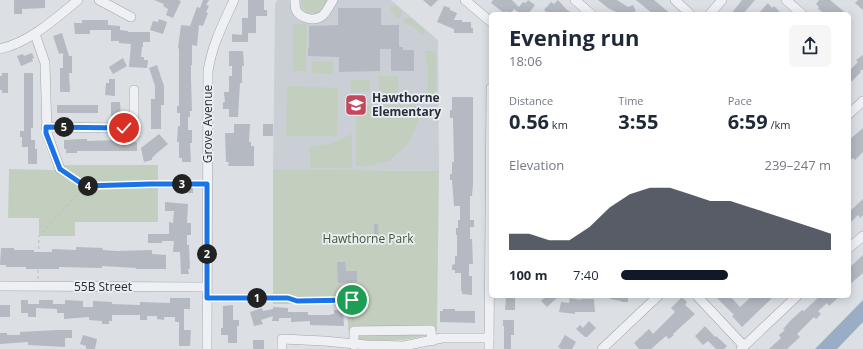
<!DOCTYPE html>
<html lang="en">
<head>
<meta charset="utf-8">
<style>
  :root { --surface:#fff; --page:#f6f6f7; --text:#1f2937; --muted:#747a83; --accent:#111827 }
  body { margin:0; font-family:"Open Sans",sans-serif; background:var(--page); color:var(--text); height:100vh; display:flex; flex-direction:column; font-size:15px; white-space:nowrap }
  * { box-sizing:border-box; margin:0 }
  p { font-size:13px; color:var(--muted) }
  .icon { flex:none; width:22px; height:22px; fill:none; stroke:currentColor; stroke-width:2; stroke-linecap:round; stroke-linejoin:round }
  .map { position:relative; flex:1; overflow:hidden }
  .details { position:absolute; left:489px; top:12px; width:362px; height:286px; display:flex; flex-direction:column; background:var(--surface); border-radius:6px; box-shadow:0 2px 10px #0003 }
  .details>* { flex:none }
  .pin { position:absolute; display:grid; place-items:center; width:34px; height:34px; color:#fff; margin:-17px; border:2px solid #fff; border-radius:50%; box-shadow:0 1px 4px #0007 }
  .km { position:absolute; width:20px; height:20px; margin:-10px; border-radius:50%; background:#222; color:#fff; font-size:11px; line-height:20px; text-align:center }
  .round { display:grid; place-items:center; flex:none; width:42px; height:42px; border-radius:6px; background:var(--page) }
  .head { display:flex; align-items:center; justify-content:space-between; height:68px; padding:0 20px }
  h1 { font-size:22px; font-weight:700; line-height:30px }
  .metrics { display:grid; grid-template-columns:repeat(3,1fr); gap:6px; height:68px; padding:4px 20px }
  .metrics div { display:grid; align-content:center }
  .metrics b { font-size:20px; font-weight:700 }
  .metrics small { font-size:11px; font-weight:400 }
  .metrics p { font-size:11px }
  .chart { height:112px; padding:8px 20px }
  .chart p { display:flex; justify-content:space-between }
  .chart svg { width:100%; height:72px; margin-top:4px; fill:var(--accent); opacity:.7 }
  ul { padding:0 20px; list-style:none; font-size:13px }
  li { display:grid; grid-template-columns:64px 48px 1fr; align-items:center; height:30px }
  li i { height:10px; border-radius:5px; background:var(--accent) }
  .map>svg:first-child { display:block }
  .built { fill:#cacfd6 }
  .green { fill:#c2cfbe }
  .water { fill:#99aec4 }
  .building { fill:#b4b9c2 }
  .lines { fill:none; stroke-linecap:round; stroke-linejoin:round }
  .minor-casing { stroke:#a2a7ae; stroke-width:10 }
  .path { stroke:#babec4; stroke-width:1; stroke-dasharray:3 3; stroke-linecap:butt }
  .minor { stroke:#eef0f4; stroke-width:9 }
  .route-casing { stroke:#fff; stroke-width:8 }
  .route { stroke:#1a73e8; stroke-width:5 }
  .labels { text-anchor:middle; stroke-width:3.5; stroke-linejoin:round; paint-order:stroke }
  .poi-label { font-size:12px; font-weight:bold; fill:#272e3a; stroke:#ebeff3; text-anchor:start }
  .street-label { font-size:12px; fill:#272e3a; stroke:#ebeff3 }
  .park-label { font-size:12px; fill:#3b5535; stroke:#ebeff3 }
</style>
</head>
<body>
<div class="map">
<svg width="863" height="349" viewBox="0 0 863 349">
  <rect width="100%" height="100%" fill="#dce0e5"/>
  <path class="built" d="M277,0H391L438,40L439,171L273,169L275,5Z"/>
  <g class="green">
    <path d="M301,0H329L324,10L317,14C307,14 301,10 301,0Z"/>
    <path d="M394,5H396L402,12L401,16L398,19L391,11V6Z"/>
    <path d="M404,18H411L425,30L422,35L411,25H405Z"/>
    <path d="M293,24H307L306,71H293Z"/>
    <path d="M425,51H436V83L434,102L427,101L428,63H426Z"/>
    <path d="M312,61H333V74L312,73Z"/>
    <rect x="379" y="76" width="19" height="20"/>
    <rect x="351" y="80" width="19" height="12"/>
    <path d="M287,86L338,88L337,136H286Z"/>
    <path d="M358,105H420L419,119L409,143L389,161L368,166H356V107Z"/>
    <path d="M352,134V168H310V146L330,144Z"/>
    <path d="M65,165H158V222H75V236H39V218H8L9,169L55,170Z"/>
    <path d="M273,169L439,171L437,331C410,344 378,340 349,340L347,304H273Z"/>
  </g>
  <path class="water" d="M863,300V322L837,349H815Z"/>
  <g class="building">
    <path d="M14,0H45V8L22,9V14H14Z"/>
    <path d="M154,0H178L181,1L173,18L166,15L168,9L163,6L164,4Z"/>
    <path d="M203,0H209L206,5L209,6L206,12L208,13L203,26L199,25L197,46L192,45V65H191V78L192,111H190V117H188V130H192V143H190L191,162H182V158H179V142H177L178,126H180V113H177V106H179V49L178,48L181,25L190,26L197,7L200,8Z"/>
    <path d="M248,0H264V10H267V16H256V33H248V42H232V34L242,35V18H248Z"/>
    <path d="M423,0H438L431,7Z"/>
    <path d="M493,0H512L519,7L523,2L526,3L528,0L535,5L528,14H521L514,9L510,14L506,11L504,13L491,3Z"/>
    <path d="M558,0L566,9L573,14H549L544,10L551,2L554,4Z"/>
    <path d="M598,0H617L628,7L633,5L636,11L629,14H620L608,8Z"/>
    <path d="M636,0H654L671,14H653Z"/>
    <path d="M742,0H755L743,14H731Z"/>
    <path d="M819,0H830L847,14H825L818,9L819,7L816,4Z"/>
    <path d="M858,0H863V10L855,3Z"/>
    <path d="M768,3L772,8L774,6L782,14H758Z"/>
    <path d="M444,6L450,8V10L457,13L454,20H462V22H471V28H473V33H454V29L437,22Z"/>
    <path d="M338,8H381V25H399V47H403V50H414V71H391V49H380V71L339,72V57L308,56V48H309V26L338,25Z"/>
    <path d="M159,19L167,22L163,34L150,30L153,21L158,22Z"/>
    <path d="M82,20H108V25L120,26V30L128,31V32H150V42H143V47H142L141,57H144V60H148L147,68L129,67L131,44L119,43V41H111V30H90V34H75L74,23H82Z"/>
    <path d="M62,33L69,56H72V73H69L70,92H60V68H63V53L59,54L53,36Z"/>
    <path d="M229,51H243L244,66H242V83H240L238,117H229V109H223V102H225L224,92H229V76H232V66H229Z"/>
    <path d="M32,53L34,58L32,59L33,61L21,66L17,56L23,54L24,56Z"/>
    <path d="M863,55V70H860L861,72L849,84V71L858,62L856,60Z"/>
    <path d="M123,58L127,66L113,74L109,67Z"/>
    <path d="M157,65L164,86V105H161V129H151V99H155V86L149,68Z"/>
    <path d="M2,73H8V93H2V90H0V76H2Z"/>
    <path d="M24,73H33V128H31V140H35V149H37V164H28V147H22V137H20V131H24Z"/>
    <path d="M109,79H115V96L105,95L106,83H109Z"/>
    <path d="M452,97H473V184L472,196H470V220H474V227H470V239H472L473,264H469V276H472V295L462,294V291H461V273H455V270H452V265L455,264V256H457V235H456V228H458V220H460V206H454L452,180H450V174H452V162H454L453,118H450V110H452Z"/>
    <path d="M111,102H120L121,117H119V119L111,120Z"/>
    <rect x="57" y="105" width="41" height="8"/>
    <path d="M234,124H250L249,142H251V146H254V166H228L229,162H226L225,133H234Z"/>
    <rect x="263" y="124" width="10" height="12"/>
    <path d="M863,128V152L855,160L853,158L849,161V140Z"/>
    <path d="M159,134L168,144L157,153L152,158V160L144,162L141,148Z"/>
    <path d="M82,139H87V141L118,140V141L137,142V151H77V153H66V149H64V140Z"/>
    <rect x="176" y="185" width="17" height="8"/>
    <path d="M863,199V215L860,218L858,215L849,224V212Z"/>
    <path d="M165,202L188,204L187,223H191V235H187V245H189L190,269H188L189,274H181L180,252H173L174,241H162V243H148V234H169V222L173,223L174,211H165Z"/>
    <path d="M374,224H378L379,243H374Z"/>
    <path d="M76,247L103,248L102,250L118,251L152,250V254L166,255V269H136V268L102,266V268L59,267V269H26V267H6V265H0L1,248H14V250H34V252H52V249L76,250Z"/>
    <path d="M863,255V273L849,285V268Z"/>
    <path d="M337,262H345L346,271H357V282L338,283Z"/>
    <path d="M546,296H559L547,307L541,301Z"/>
    <path d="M611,296H628V302H621V301L610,299Z"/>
    <path d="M715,296H730L740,307L752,296H774L742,327L732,316L734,315Z"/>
    <path d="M820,296H840L829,306L827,303L818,311L821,314L816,319L814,317L797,334L800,337L787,349H769L781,338L779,335L785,330L783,329L791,320L802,310L804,311Z"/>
    <path d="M682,297L687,302L685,305L695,314L673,334L674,335L669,339L666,336L651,349H639L634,343L649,329L653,334L675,312L671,308Z"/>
    <path d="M170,298H190V309H184V330H191L190,346H179V322H175V317H164V320L157,319V316H147V320H140V315H112V321H109V324H102V321L89,320V317L64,319V313H57V309L36,308V317H28V313H21V300H28V304H39V300H53V304H65V300L83,301V307H93V301L112,302V304L140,305V302L170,303Z"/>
    <path d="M506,298H515V310H505Z"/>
    <path d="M570,298L581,300V299H594L595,312H575V314L559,312L561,302L569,303Z"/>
    <rect x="0" y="305" width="10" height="12"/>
    <path d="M233,305V320H239V326H237V343H228V335H221V328H223V306Z"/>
    <path d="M273,307L288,308V312H308V315H331V314H334V310L343,311L344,326L310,325V321L291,322V318H279V321H272L273,316L261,320L263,324L254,326L250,312L262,308L263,311L273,309Z"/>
    <path d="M443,309H455V311H475V323L440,322V311H443Z"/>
    <path d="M503,320H514V335H511V349H504V326H503Z"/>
    <path d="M589,321L596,328L587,337H585L576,329L580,325L583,328Z"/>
    <path d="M705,326L715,337L716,336L727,346L724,349H716L708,341L703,345L695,336Z"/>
    <path d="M57,330H72V338H65V347L28,345V342L0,344V333H7V335H20V332Z"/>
    <path d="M83,335L97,339L95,349H86V346L80,344Z"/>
    <path d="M565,335L576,342L572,349H561L558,347Z"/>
    <rect x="253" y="340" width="11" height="9"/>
  </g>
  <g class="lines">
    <g class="minor-casing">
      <g id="minor">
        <path d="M99,0L131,17"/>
        <path d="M295,0C295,3 295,7 296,10C300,18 314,22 322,16C327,12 329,6 333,0"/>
        <path d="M465,0L491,22"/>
        <path d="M575,0L591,14"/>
        <path d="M675,0L690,14"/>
        <path d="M786,0L802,14"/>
        <path d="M710,14L722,0"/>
        <path d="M35,34L45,63L47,133L60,169"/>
        <path d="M0,49C30,42 55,19 78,0"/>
        <path d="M849,114L863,101"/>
        <path d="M46,127L124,128L131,124L134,118V90"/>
        <path d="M849,248L863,236"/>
        <path d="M0,286L207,287"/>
        <path d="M697,296L744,346"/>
        <path d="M354,345V331L431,330L432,341"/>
        <path d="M207,349L208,71C212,45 223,24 234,0"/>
        <path d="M282,349V339L324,341L366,345L404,346L442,338H489"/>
        <path d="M489,349L491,88"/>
        <path d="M602,349L658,296"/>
        <path d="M741,349L797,296"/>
      </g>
    </g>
    <g class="path">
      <path d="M67,174L84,186"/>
      <path d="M38,279L39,236L85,186L151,183L199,184"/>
      <path d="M215,298L288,299L297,301L352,300L353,324"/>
    </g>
    <use href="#minor" class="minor"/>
  </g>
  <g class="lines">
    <g class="route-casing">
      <path id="route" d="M124,128L46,127V133L60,169L85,186L151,184H207V298H288L297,301L352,300"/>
    </g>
    <use href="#route" class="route"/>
  </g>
  <defs>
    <g id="school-square" transform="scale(1.15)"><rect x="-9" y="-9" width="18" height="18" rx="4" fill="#c4475b" stroke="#ebeff3"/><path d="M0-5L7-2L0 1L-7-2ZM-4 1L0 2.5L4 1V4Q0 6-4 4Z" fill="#fff"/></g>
  </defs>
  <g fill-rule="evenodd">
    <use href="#school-square" x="356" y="105"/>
  </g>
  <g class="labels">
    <g class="poi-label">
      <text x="372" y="102">Hawthorne<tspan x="372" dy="14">Elementary</tspan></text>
    </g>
    <g class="street-label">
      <text transform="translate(208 124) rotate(-90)" y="4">Grove Avenue</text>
      <text x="103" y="291">55B Street</text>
    </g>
    <g class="park-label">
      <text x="368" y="243">Hawthorne Park</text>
    </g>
  </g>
</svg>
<div class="pin" style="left:352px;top:300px;background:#1e9e55"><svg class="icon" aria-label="arrive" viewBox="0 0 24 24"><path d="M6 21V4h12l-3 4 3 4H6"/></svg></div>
<div class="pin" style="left:124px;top:128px;background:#d93025"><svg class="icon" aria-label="check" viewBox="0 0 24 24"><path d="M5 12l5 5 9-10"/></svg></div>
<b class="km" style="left:257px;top:298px">1</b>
<b class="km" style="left:207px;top:254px">2</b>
<b class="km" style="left:182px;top:184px">3</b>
<b class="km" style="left:88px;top:186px">4</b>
<b class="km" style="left:64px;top:127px">5</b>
<section class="details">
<div class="head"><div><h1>Evening run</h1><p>18:06</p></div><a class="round"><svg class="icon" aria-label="share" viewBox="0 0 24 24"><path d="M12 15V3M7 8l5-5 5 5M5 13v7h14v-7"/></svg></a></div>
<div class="metrics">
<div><p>Distance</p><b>0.56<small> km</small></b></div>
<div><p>Time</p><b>3:55</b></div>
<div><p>Pace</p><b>6:59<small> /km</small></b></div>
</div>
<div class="chart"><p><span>Elevation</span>239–247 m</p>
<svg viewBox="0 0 160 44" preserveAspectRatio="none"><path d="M0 44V34L10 34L20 38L30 38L40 30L50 18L60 10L70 6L80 6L90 10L100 14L110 14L120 18L130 22L140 26L150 30L160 34V44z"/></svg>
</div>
<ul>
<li><b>100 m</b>7:40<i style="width:51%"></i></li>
</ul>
</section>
</div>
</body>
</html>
